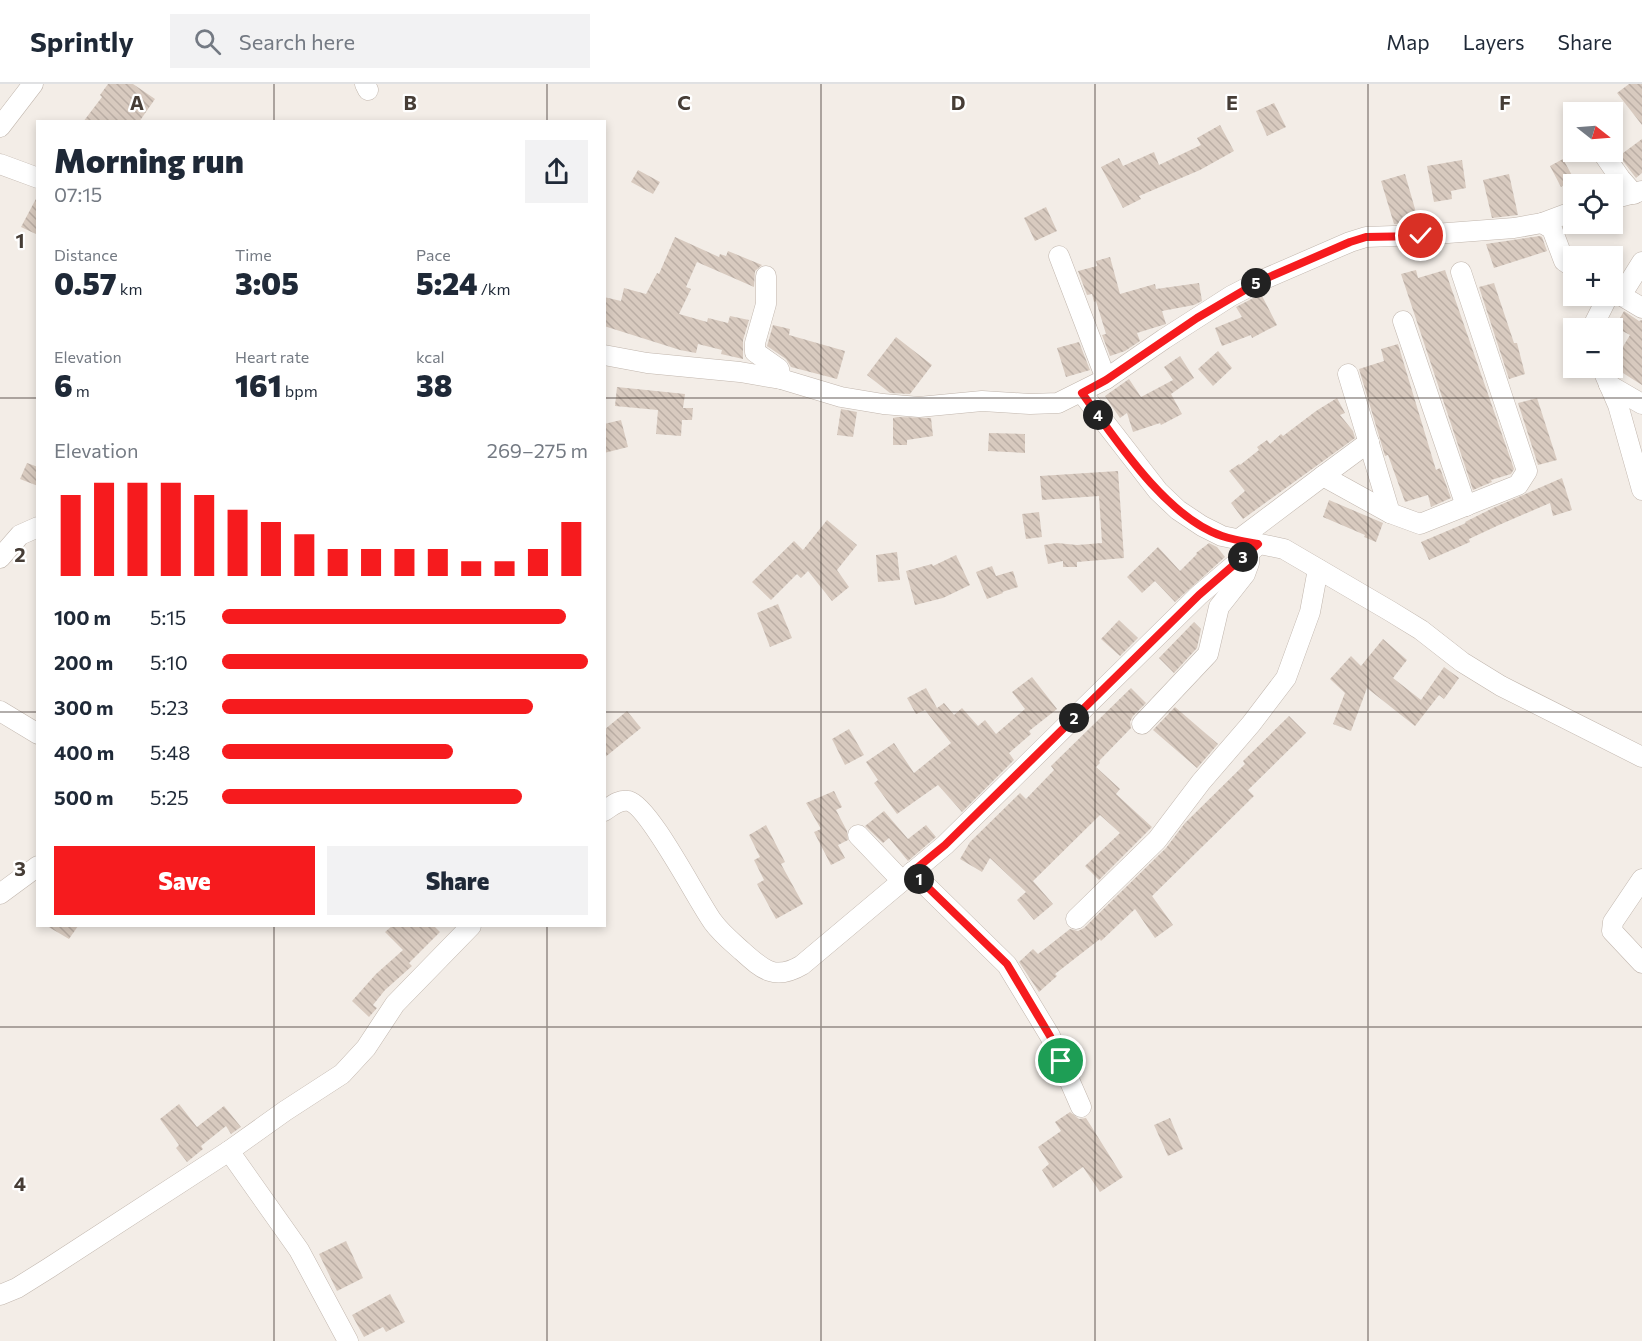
<!DOCTYPE html>
<html lang="en">
<head>
<meta charset="utf-8">
<style>
  :root { --surface:#fff; --page:#f2f2f3; --text:#1f2937; --muted:#747a83; --line:#e0e1e3; --accent:#f61b1e }
  body { margin:0; font-family:Commissioner,sans-serif; background:var(--page); color:var(--text); height:100vh; display:flex; flex-direction:column; font-size:22px; white-space:nowrap }
  * { box-sizing:border-box; margin:0 }
  p { font-size:20px; color:var(--muted) }
  .icon { flex:none; width:33px; height:33px; fill:none; stroke:currentColor; stroke-width:2; stroke-linecap:round; stroke-linejoin:round }
  .map { position:relative; flex:1; overflow:hidden }
  .sheet { position:absolute; left:36px; top:36px; width:570px; height:807px; display:flex; flex-direction:column; background:var(--surface); border-radius:0px; box-shadow:0 3px 9px #0003 }
  .sheet>* { flex:none }
  .needle { width:39px; rotate:107deg }
  .controls { position:absolute; left:1563px; top:18px; display:grid; gap:12px }
  .controls a { display:grid; place-items:center; width:60px; height:60px; border-radius:0px; background:var(--surface); box-shadow:0 3px 9px #0003; font-size:30px }
  .pin { position:absolute; display:grid; place-items:center; width:51px; height:51px; color:#fff; margin:-26px; border:3px solid #fff; border-radius:50%; box-shadow:0 2px 6px #0007 }
  .km { position:absolute; width:30px; height:30px; margin:-15px; border-radius:50%; background:#222; color:#fff; font-size:16px; line-height:30px; text-align:center }
  .round { display:grid; place-items:center; flex:none; width:63px; height:63px; border-radius:0px; background:var(--page) }
  .headline { display:flex; align-items:center; justify-content:space-between; height:102px; padding:0 18px }
  h1 { font-size:33px; font-weight:800; line-height:45px }
  .stats { display:grid; grid-template-columns:repeat(3,1fr); gap:9px; height:102px; padding:6px 18px }
  .stats div { display:grid; align-content:center }
  .stats b { font-size:30px; font-weight:800 }
  .stats small { font-size:16px; font-weight:400 }
  .stats p { font-size:16px }
  .chart { height:168px; padding:12px 18px }
  .chart p { display:flex; justify-content:space-between }
  .chart svg { width:100%; height:108px; margin-top:6px; stroke:var(--accent); stroke-width:6 }
  .primary-button { display:flex; gap:12px; margin-top:auto; padding:12px 18px }
  .primary-button a { flex:1; height:69px; border-radius:0px; background:var(--accent); color:#fff; font-size:24px; font-weight:800; line-height:69px; text-align:center }
  .primary-button a+a { background:var(--page); color:var(--text) }
  ul { padding:0 18px; list-style:none; font-size:20px }
  li { display:grid; grid-template-columns:96px 72px 1fr; align-items:center; height:45px }
  li i { height:15px; border-radius:8px; background:var(--accent) }
  header { display:flex; align-items:center; gap:36px; box-sizing:border-box; height:84px; padding:0 30px; background:var(--surface); border-bottom:2px solid var(--line) }
  header strong { font-size:28px }
  nav { display:flex; gap:33px; margin-inline-start:auto; font-size:21px }
  .search { width:420px; height:54px; background:var(--page); display:flex; align-items:center; gap:15px; box-sizing:border-box; padding:0 21px; border-radius:0px; color:var(--muted); font-size:22px }
  .map>svg:first-child { display:block }
  .building { fill:url(#building-back-hatch) }
  .lines { fill:none; stroke-linecap:round; stroke-linejoin:round }
  .minor-casing { stroke:#c1b6ad; stroke-width:21 }
  .minor { stroke:#fff; stroke-width:20 }
  .route-casing { stroke:#fff; stroke-width:12 }
  .route { stroke:#f61b1e; stroke-width:8 }
  .grid { fill:none; stroke:#463d36; stroke-width:1.5; stroke-opacity:0.55 }
  .grid-label { font-size:20px; text-anchor:middle; font-weight:bold; fill:#463d36; stroke:#fff; stroke-width:4.5; stroke-linejoin:round; paint-order:stroke }
</style>
</head>
<body>
<header>
<strong>Sprintly</strong>
<div class="search"><svg class="icon" aria-label="search" viewBox="0 0 24 24"><circle cx="10" cy="10" r="6"/><path d="M15 15l6 6"/></svg>Search here</div>
<nav><a>Map</a><a>Layers</a><a>Share</a></nav>
</header>
<div class="map">
<svg width="1642" height="1257" viewBox="0 0 1642 1257">
  <defs>
    <pattern id="building-back-hatch" width="6" height="6" patternUnits="userSpaceOnUse" patternTransform="scale(1.5)"><rect width="6" height="6" fill="#d8cabf"/><path d="M-1 5l2 2M0 0l6 6M5-1l2 2" fill="none" stroke="#bbaea5"/></pattern>
  </defs>
  <rect width="100%" height="100%" fill="#f3ede7"/>
  <g class="building">
    <path d="M108,0H133L155,15L139,38H83L102,13L100,11Z"/>
    <path d="M1629,0H1642V41L1617,9Z"/>
    <path d="M1274,19L1286,43L1267,52L1256,27Z"/>
    <path d="M1220,41L1234,67L1200,86L1139,112L1141,115L1123,124L1101,83L1119,74L1123,82L1154,68L1159,81L1201,61L1197,54Z"/>
    <path d="M1642,55V89L1636,94L1619,72Z"/>
    <path d="M1563,75L1574,95L1561,103L1550,82Z"/>
    <path d="M1462,76L1466,104L1451,107L1452,115L1434,118L1427,82Z"/>
    <path d="M638,86L660,98L653,110L631,98Z"/>
    <path d="M1405,90L1419,139L1394,140L1381,97Z"/>
    <path d="M1509,90L1518,131L1492,134L1483,96Z"/>
    <path d="M38,111V151L21,143Z"/>
    <path d="M1046,123L1057,147L1035,157L1024,134Z"/>
    <path d="M1540,152L1542,153L1547,167L1494,184L1486,160Z"/>
    <path d="M675,153L719,173L720,170L726,172L728,167L762,181L755,187L754,203L697,178L686,203L691,205L679,230L707,238L708,234L728,239L730,232L749,236L743,256V275L721,270L722,266L698,260L696,269L680,266L604,242V213L621,217L624,204L646,210L657,189L659,190Z"/>
    <path d="M1110,173L1120,210L1155,200L1156,205L1199,199L1202,217L1194,221L1162,227L1166,240L1137,249L1140,257L1125,267L1110,272L1102,251L1106,250L1096,217L1094,218L1092,210L1087,211L1078,187L1097,182L1096,177Z"/>
    <path d="M1416,186L1418,194L1445,186L1514,385L1511,390L1491,396L1492,398L1473,406L1401,190Z"/>
    <path d="M1494,199L1514,259H1517L1525,290L1509,295L1479,203Z"/>
    <path d="M1261,210L1277,241L1252,254L1251,251L1222,262L1215,244L1242,233L1236,223Z"/>
    <path d="M1624,227L1639,237L1642,236V301L1615,284L1613,279L1630,251L1615,243Z"/>
    <path d="M773,241L790,245L789,251L845,267L837,295L791,283L786,275L767,262Z"/>
    <path d="M896,253L932,281L910,310L890,309L867,291Z"/>
    <path d="M1079,258L1090,286L1066,293L1057,264Z"/>
    <path d="M1398,260L1436,386L1440,384L1451,414L1431,423L1428,411L1405,418L1388,371L1385,372L1359,285L1384,277L1381,265Z"/>
    <path d="M1218,267L1232,284L1213,302L1198,285Z"/>
    <path d="M1180,272L1194,294L1171,310L1182,330L1161,341L1160,339L1133,348L1127,329L1120,334L1105,312L1129,295L1141,313L1173,296L1164,283Z"/>
    <path d="M617,303L685,310L683,324H693L692,336H682L681,352L656,350L658,326L615,322Z"/>
    <path d="M1337,314L1345,329L1340,331L1353,347L1355,354L1243,435L1231,419L1245,407L1229,387L1239,380L1240,381L1259,366L1257,363L1267,356L1270,360L1281,350L1283,352L1316,327Z"/>
    <path d="M1537,314L1557,376L1538,381L1518,319Z"/>
    <path d="M841,325L857,328L853,353L837,351Z"/>
    <path d="M898,333L931,334L933,352L907,356V361H893V334Z"/>
    <path d="M621,336L628,363L604,369V340Z"/>
    <path d="M989,349L1025,350V369L988,367Z"/>
    <path d="M27,379L38,383V402L20,395Z"/>
    <path d="M1118,387L1124,474L1077,478V483H1063V477L1048,480L1044,461L1057,459L1077,461L1102,459L1099,412L1042,416L1040,392Z"/>
    <path d="M1562,394L1572,426L1553,432L1550,419L1499,441L1469,455L1470,458L1429,476L1421,458L1466,439L1465,438L1493,424Z"/>
    <path d="M1329,416L1383,439L1376,458L1364,453L1365,451L1323,433Z"/>
    <path d="M1039,428L1042,453L1026,455L1022,430Z"/>
    <path d="M827,436L857,461L837,486L849,503L832,517L808,487L801,494L797,490L771,516L752,498L794,457L803,466Z"/>
    <path d="M1209,459L1217,463L1225,473L1175,518L1155,497L1142,509L1127,493L1158,463L1180,487L1197,470L1196,469Z"/>
    <path d="M897,468L900,496L878,498L876,471Z"/>
    <path d="M956,471L970,501L943,514L915,521L906,487L932,480L933,482Z"/>
    <path d="M992,482L996,492L1013,487L1018,503L1002,508L1003,509L987,515L976,488Z"/>
    <path d="M778,520L792,554L770,563L757,529Z"/>
    <path d="M1119,536L1138,554L1120,572L1101,555Z"/>
    <path d="M1194,538L1201,545L1197,564L1174,589L1159,574Z"/>
    <path d="M1383,555L1407,576L1393,594L1421,616L1444,583L1459,594L1444,615L1439,611L1415,642L1367,604L1351,647L1333,640L1345,609L1330,595L1351,572L1361,582Z"/>
    <path d="M1032,593L1057,625L1029,647L1031,650L1009,669L1014,676L962,728L938,701L897,730L874,699L878,696L866,678L894,659L914,689L951,659L925,626L916,630L907,614L926,604L937,624L944,619L954,631L962,624L978,642L985,636L996,650L1025,625L1012,608Z"/>
    <path d="M1131,604L1146,619L1133,632L1130,638L1131,644L1099,677L1100,679L1096,683L1120,705L1116,710L1152,743L1099,796L1085,782L1120,749L1100,731L1033,797L1053,820L1034,836L1017,816L1026,808L990,774L982,788L960,775L970,758L1020,709L1026,715L1054,686L1051,682Z"/>
    <path d="M1175,623L1218,660L1197,684L1153,646Z"/>
    <path d="M627,627L641,644L604,674V646Z"/>
    <path d="M1289,632L1306,649L1248,706L1254,712L1152,812L1173,841L1155,854L1135,825L1101,857L1100,855L1055,890L1057,892L1039,908L1019,878L1033,865L1038,870L1070,845L1078,847L1084,844L1166,764L1185,739L1245,680L1243,677Z"/>
    <path d="M849,645L864,671L845,681L832,655Z"/>
    <path d="M834,707L842,723L836,726L847,747L848,756L838,761L845,774L831,781L814,748L821,745L806,719Z"/>
    <path d="M884,727L908,755L926,741L936,753L908,777L889,754L883,759L865,742Z"/>
    <path d="M766,741L785,778L781,780L803,820L776,835L757,800L764,796L754,776L760,773L749,751Z"/>
    <path d="M47,842H78L69,855Z"/>
    <path d="M392,842H434L440,848L409,879L412,882L385,906L373,921L377,924L369,933L352,917L376,890L403,866L385,848Z"/>
    <path d="M179,1020L197,1043L224,1022L241,1043L231,1050L226,1042L201,1062L203,1065L187,1078L176,1064L179,1061L160,1035Z"/>
    <path d="M1070,1028L1079,1035L1086,1034L1123,1093L1100,1108L1083,1083L1053,1104L1042,1086L1049,1080L1038,1063L1061,1047L1055,1038Z"/>
    <path d="M1170,1034L1183,1065L1168,1072L1154,1041Z"/>
    <path d="M346,1157L363,1194L337,1207L319,1170Z"/>
    <path d="M390,1210L405,1238L386,1248L383,1243L364,1253L352,1231Z"/>
  </g>
  <g class="lines">
    <g class="minor-casing">
      <g id="minor">
        <path d="M365,0L368,6"/>
        <path d="M0,43L33,0"/>
        <path d="M1602,68L1620,94L1634,110"/>
        <path d="M0,80L38,94"/>
        <path d="M1612,115L1642,107"/>
        <path d="M1542,139L1552,145L1564,177L1574,184"/>
        <path d="M1059,172L1106,295"/>
        <path d="M766,192V220L755,259V268L779,285L781,295"/>
        <path d="M1612,206L1642,224"/>
        <path d="M1622,210L1642,178"/>
        <path d="M1403,237L1466,422"/>
        <path d="M1592,244L1608,212"/>
        <path d="M604,271L647,279L740,288L781,295L841,313L883,320L919,323L982,317L1030,320L1058,319L1106,295L1164,255L1231,212L1260,197L1350,158L1366,153L1421,151L1514,144L1542,139L1574,127"/>
        <path d="M1602,284L1618,321L1642,406"/>
        <path d="M1348,290L1390,429"/>
        <path d="M1609,301L1642,320"/>
        <path d="M1082,309L1158,407L1178,426L1202,442L1222,452L1284,465L1390,527L1421,546L1462,578L1501,602L1642,673"/>
        <path d="M1323,392L1369,358"/>
        <path d="M1238,456L1323,392L1390,429L1420,440L1518,401L1527,387L1461,188"/>
        <path d="M0,474L20,451L38,443"/>
        <path d="M0,627L38,650"/>
        <path d="M1142,640L1208,570L1219,523L1245,490L1249,479V469"/>
        <path d="M604,727C612,722 619,715 629,717C650,723 697,816 713,838C721,849 732,858 742,867C763,886 775,897 802,881L945,761L1199,511L1258,461"/>
        <path d="M858,751L902,797"/>
        <path d="M912,788L1007,881L1050,952L1081,1023"/>
        <path d="M1642,795L1613,838L1612,847L1642,879"/>
        <path d="M0,810L38,782"/>
        <path d="M1076,835L1157,756L1201,698L1251,640L1286,594L1310,528L1318,485"/>
        <path d="M229,1067L299,1166L348,1257"/>
        <path d="M0,1211L17,1204L49,1184L229,1067L285,1027L342,990L366,964L395,920L471,842"/>
      </g>
    </g>
    <use href="#minor" class="minor"/>
  </g>
  <g class="lines">
    <g class="route-casing">
      <path id="route" d="M1061,977L1050,952L1007,880L912,788L945,761L1199,511L1258,460C1247,458 1234,456 1222,452C1166,433 1116,356 1082,309L1106,296L1197,234L1260,197L1350,158L1366,153L1421,152"/>
    </g>
    <use href="#route" class="route"/>
  </g>
  <path class="grid" d="M274,0V38M547,0V38M821,0V1257M1095,0V1257M1368,0V1257M0,314H38M604,314H1642M0,628H38M604,628H1642M274,842V1257M547,842V1257M0,943H1642"/>
  <g class="grid-label">
    <text x="137" y="26">A</text>
    <text x="410" y="26">B</text>
    <text x="684" y="26">C</text>
    <text x="958" y="26">D</text>
    <text x="1232" y="26">E</text>
    <text x="1505" y="26">F</text>
    <text x="20" y="164">1</text>
    <text x="20" y="478">2</text>
    <text x="20" y="792">3</text>
    <text x="20" y="1107">4</text>
  </g>
</svg>
<div class="controls">
<a><svg class="needle" viewBox="-14 -14 28 28"><path d="M0-13l5 13h-10z" fill="#e53935"/><path d="M0 13l5-13h-10z" fill="#747a83"/></svg></a>
<a><svg class="icon" aria-label="locate" viewBox="0 0 24 24"><circle cx="12" cy="12" r="6"/><path d="M12 2v4M12 18v4M2 12h4M18 12h4"/></svg></a>
<a>+</a>
<a>−</a>
</div>
<div class="pin" style="left:1061px;top:977px;background:#1e9e55"><svg class="icon" aria-label="arrive" viewBox="0 0 24 24"><path d="M6 21V4h12l-3 4 3 4H6"/></svg></div>
<div class="pin" style="left:1421px;top:152px;background:#d93025"><svg class="icon" aria-label="check" viewBox="0 0 24 24"><path d="M5 12l5 5 9-10"/></svg></div>
<b class="km" style="left:919px;top:795px">1</b>
<b class="km" style="left:1074px;top:634px">2</b>
<b class="km" style="left:1243px;top:473px">3</b>
<b class="km" style="left:1098px;top:331px">4</b>
<b class="km" style="left:1256px;top:199px">5</b>
<section class="sheet">
<div class="headline"><div><h1>Morning run</h1><p>07:15</p></div><a class="round"><svg class="icon" aria-label="share" viewBox="0 0 24 24"><path d="M12 15V3M7 8l5-5 5 5M5 13v7h14v-7"/></svg></a></div>
<div class="stats">
<div><p>Distance</p><b>0.57<small> km</small></b></div>
<div><p>Time</p><b>3:05</b></div>
<div><p>Pace</p><b>5:24<small> /km</small></b></div>
</div>
<div class="stats">
<div><p>Elevation</p><b>6<small> m</small></b></div>
<div><p>Heart rate</p><b>161<small> bpm</small></b></div>
<div><p>kcal</p><b>38</b></div>
</div>
<div class="chart"><p><span>Elevation</span>269–275 m</p>
<svg viewBox="0 0 160 44" preserveAspectRatio="none"><path d="M5 44V11M15 44V6M25 44V6M35 44V6M45 44V11M55 44V17M65 44V22M75 44V27M85 44V33M95 44V33M105 44V33M115 44V33M125 44V38M135 44V38M145 44V33M155 44V22"/></svg>
</div>
<ul>
<li><b>100 m</b>5:15<i style="width:94%"></i></li>
<li><b>200 m</b>5:10<i style="width:100%"></i></li>
<li><b>300 m</b>5:23<i style="width:85%"></i></li>
<li><b>400 m</b>5:48<i style="width:63%"></i></li>
<li><b>500 m</b>5:25<i style="width:82%"></i></li>
</ul>
<div class="primary-button"><a>Save</a><a>Share</a></div>
</section>
</div>
</body>
</html>
